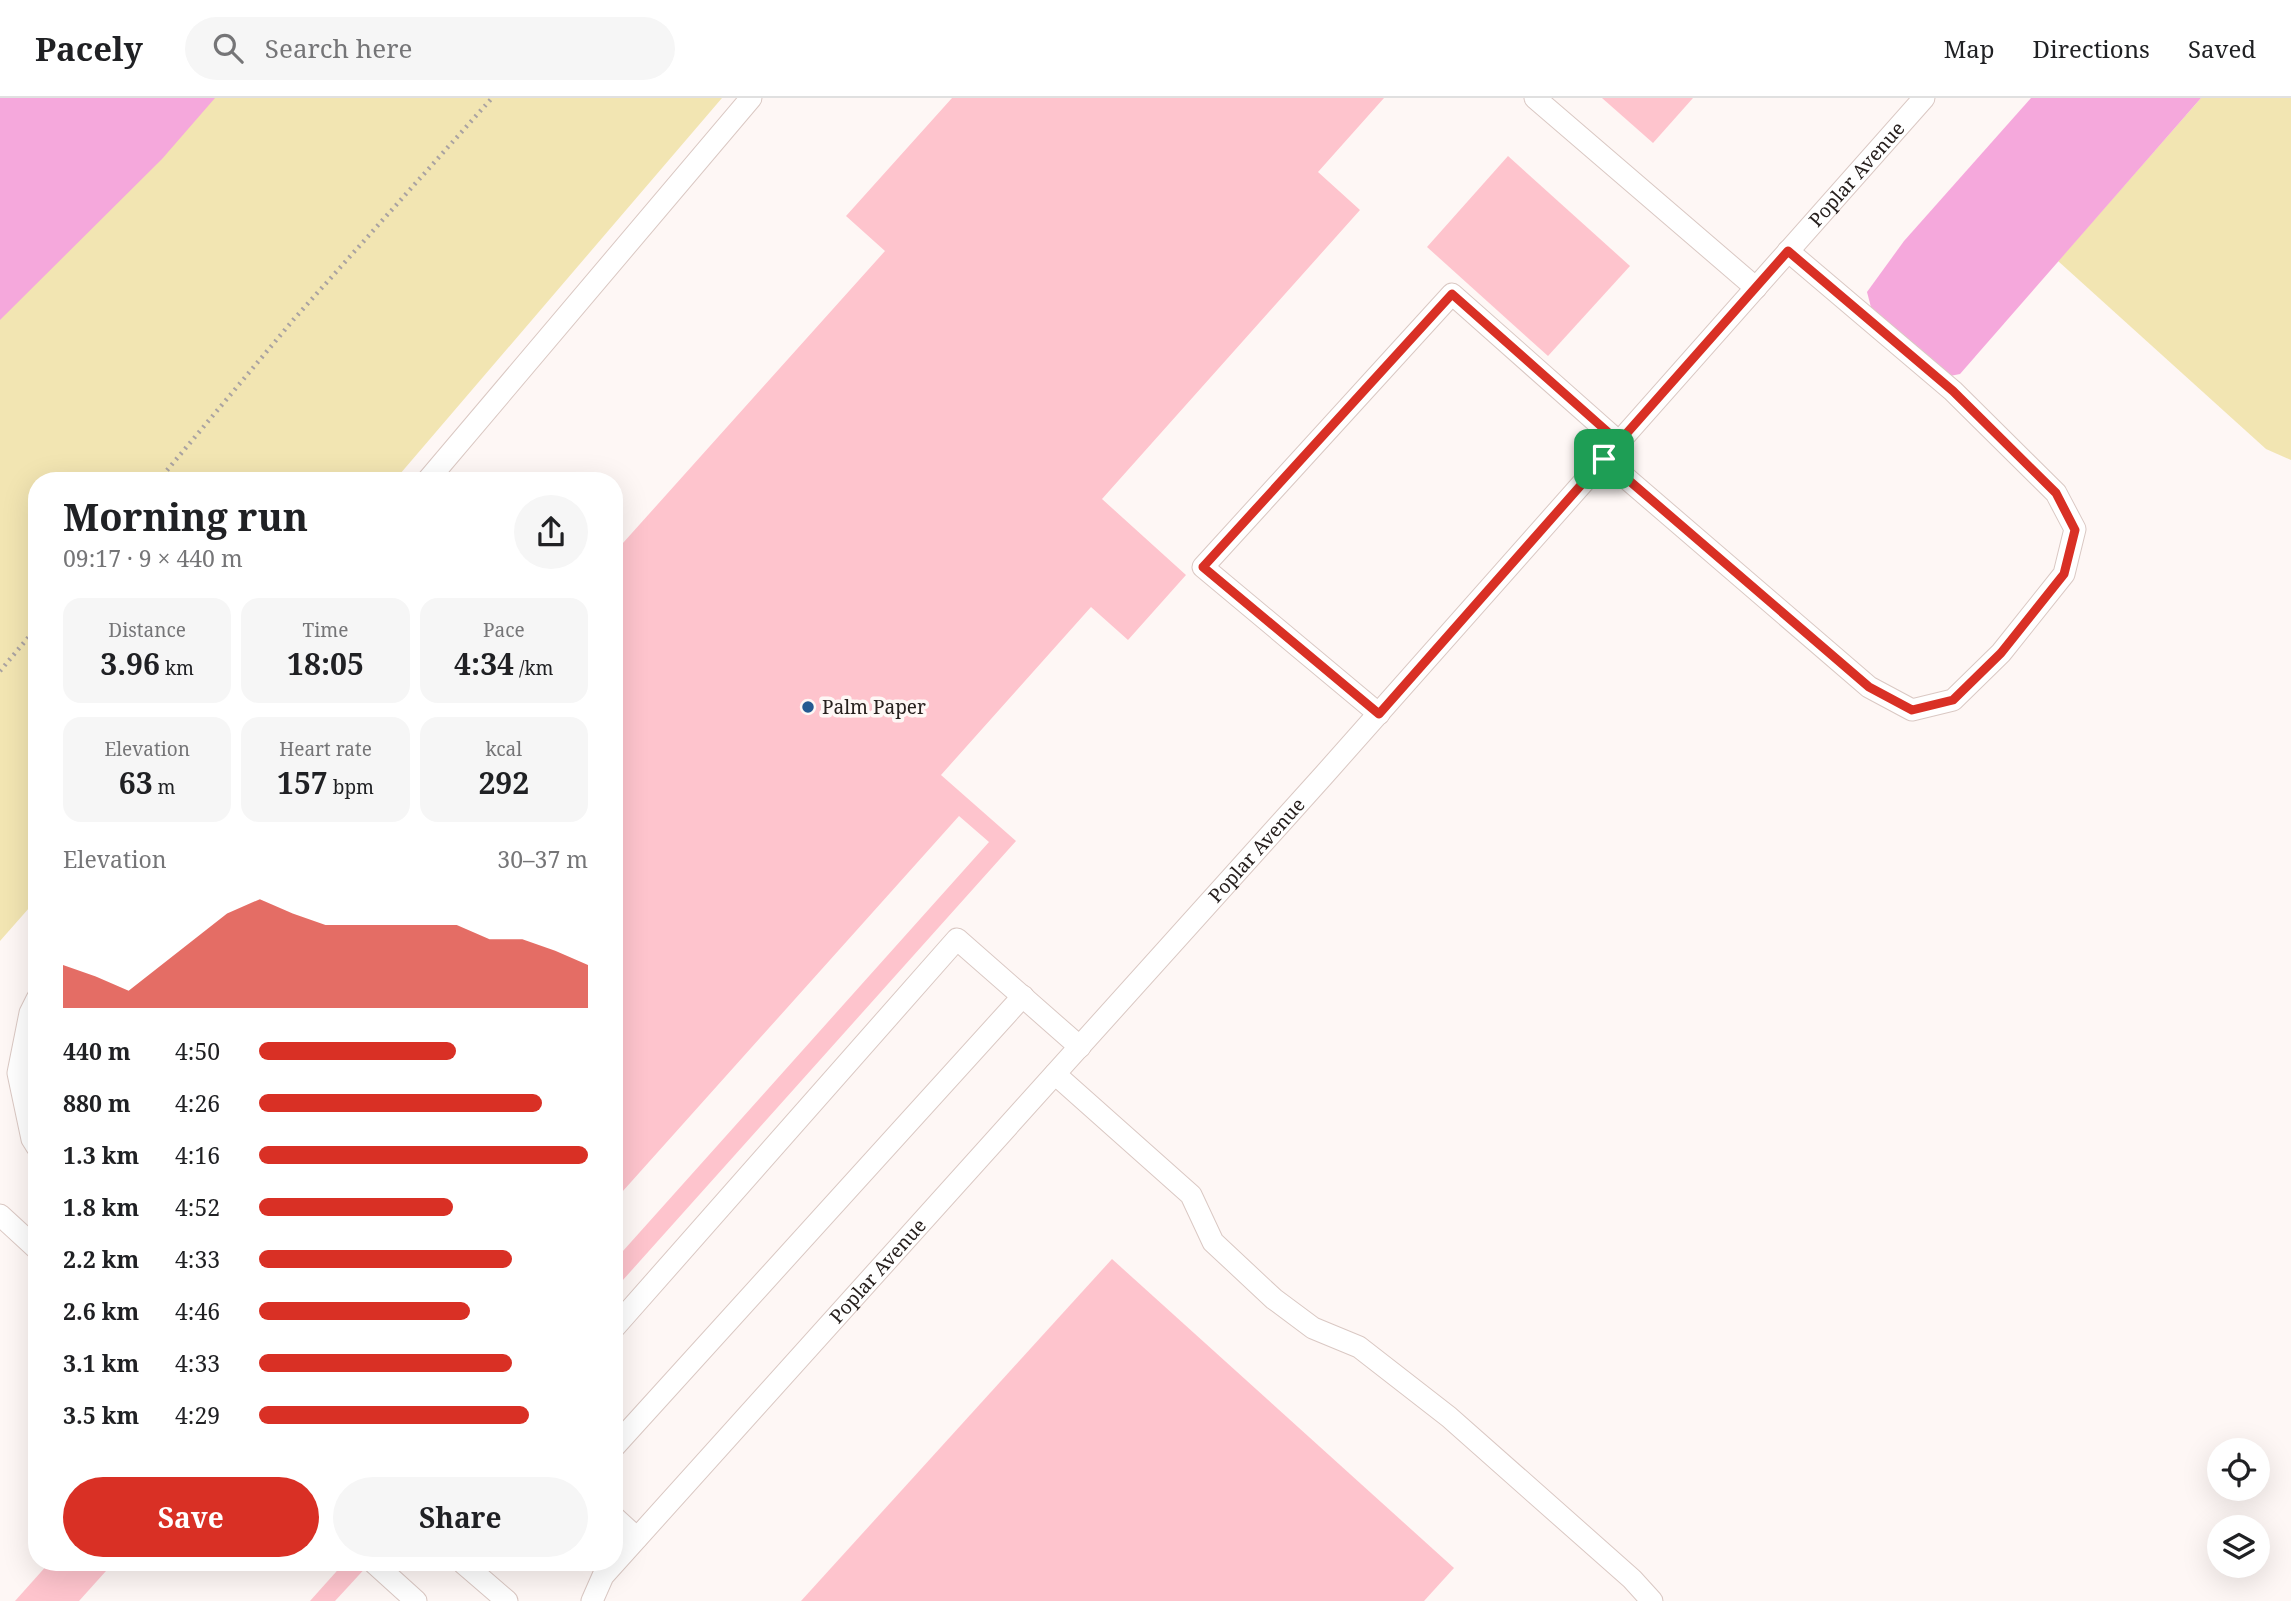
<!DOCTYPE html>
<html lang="en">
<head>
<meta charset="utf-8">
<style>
  :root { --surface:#fff; --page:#f6f6f6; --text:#202124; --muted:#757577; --line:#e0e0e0; --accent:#d93025 }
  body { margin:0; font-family:"Noto Serif",serif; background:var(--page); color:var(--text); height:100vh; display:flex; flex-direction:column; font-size:26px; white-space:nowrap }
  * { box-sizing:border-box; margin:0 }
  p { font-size:23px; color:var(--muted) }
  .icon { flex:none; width:38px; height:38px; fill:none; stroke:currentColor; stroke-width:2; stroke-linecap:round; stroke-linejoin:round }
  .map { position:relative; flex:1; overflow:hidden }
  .panel { position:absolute; left:28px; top:374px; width:595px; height:1099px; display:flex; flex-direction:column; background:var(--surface); border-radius:28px; box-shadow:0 7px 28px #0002 }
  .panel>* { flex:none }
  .tools { position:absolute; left:2207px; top:1340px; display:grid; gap:14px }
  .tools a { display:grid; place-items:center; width:63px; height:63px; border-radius:50%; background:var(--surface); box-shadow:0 7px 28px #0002; font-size:35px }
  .pin { position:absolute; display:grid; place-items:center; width:60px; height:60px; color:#fff; margin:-30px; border-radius:14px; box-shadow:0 4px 10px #0006 }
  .round { display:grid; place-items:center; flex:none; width:74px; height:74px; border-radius:37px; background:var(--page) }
  .overview { display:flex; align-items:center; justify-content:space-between; height:119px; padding:0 35px }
  h1 { font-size:38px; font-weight:700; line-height:52px }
  .metrics { display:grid; grid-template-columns:repeat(3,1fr); gap:10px; height:119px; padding:7px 35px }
  .metrics div { display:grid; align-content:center; border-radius:18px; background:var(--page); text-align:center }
  .metrics b { font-size:30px; font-weight:700 }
  .metrics small { font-size:19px; font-weight:400 }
  .metrics p { font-size:19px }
  .chart { height:196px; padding:14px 35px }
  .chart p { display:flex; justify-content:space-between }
  .chart svg { width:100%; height:126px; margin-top:7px; fill:var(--accent); opacity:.7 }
  .button { display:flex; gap:14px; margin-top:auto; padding:14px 35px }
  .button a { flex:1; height:80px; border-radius:42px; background:var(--accent); color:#fff; font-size:28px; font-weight:700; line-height:80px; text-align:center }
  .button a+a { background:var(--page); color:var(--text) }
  ul { padding:0 35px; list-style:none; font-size:23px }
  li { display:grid; grid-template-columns:112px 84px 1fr; align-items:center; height:52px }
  li i { height:18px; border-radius:9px; background:var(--accent) }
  header { display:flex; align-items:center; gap:42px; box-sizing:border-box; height:98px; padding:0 35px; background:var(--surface); border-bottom:2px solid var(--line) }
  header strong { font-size:33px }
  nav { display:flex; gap:38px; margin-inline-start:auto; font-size:24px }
  .search { width:490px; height:63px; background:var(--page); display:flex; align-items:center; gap:18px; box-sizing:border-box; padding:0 24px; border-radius:38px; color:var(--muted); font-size:26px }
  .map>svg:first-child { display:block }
  .green { fill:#f2e5b2 }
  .water { fill:#f5a8dc }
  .building { fill:#fec4cd }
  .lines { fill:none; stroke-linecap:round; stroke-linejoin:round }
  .lane-casing { stroke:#dac8c3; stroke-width:23 }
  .path { stroke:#aaa3a1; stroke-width:4.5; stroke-dasharray:2 5; stroke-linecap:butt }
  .lane { stroke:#fff; stroke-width:21 }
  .route-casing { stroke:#fff; stroke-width:14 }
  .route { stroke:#d93025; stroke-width:9 }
  .poi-dot { fill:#245a92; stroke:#fef7f5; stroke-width:2.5 }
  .labels { text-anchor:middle; stroke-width:7; stroke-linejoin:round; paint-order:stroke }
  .street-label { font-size:19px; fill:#27201e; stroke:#fef7f5 }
  .poi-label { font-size:19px; fill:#27201e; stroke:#fef7f5; text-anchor:start }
</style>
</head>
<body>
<header>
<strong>Pacely</strong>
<div class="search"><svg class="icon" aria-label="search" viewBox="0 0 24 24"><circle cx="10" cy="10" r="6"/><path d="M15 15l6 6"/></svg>Search here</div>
<nav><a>Map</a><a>Directions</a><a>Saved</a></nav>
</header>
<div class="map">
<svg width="2291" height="1503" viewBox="0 0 2291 1503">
  <rect width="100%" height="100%" fill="#fef7f5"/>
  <g class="green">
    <path d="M195,0H722L394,383H37V801L0,843V214Z"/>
    <path d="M2201,0H2291V362L2266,351L2058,163Z"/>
  </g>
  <g class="water">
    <path d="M0,0H215L162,61L0,222Z"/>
    <path d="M2031,0H2201L1960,276L1945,279L1873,217L1867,194L1904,143Z"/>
  </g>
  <g class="building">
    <path d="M952,0H1384L1318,74L1360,112L1102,401L1186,477L1128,542L1091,509L941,677L1016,743L614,1192V1163L989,744L959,718L614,1103V455L885,153L846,118Z"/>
    <path d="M1602,0H1693L1653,45Z"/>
    <path d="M1508,58L1630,168L1548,258L1427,149Z"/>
    <path d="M1112,1161L1454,1470L1424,1503H801Z"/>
    <path d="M49,1465H97L106,1473L79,1503H15Z"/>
    <path d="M344,1465H370L335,1503H310Z"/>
  </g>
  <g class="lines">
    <g class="lane-casing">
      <g id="lane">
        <path d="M1535,0L1756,190"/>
        <path d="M1604,361L1869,589L1912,612L1953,602L2001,555L2064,476L2075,431L2056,395L1953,293L1788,153"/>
        <path d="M427,383L751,0"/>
        <path d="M1379,616L1203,469L1452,196L1619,344"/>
        <path d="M37,901L30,915L18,975L32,1041L37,1049"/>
        <path d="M1055,976L1191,1097L1213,1144L1274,1201L1313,1230L1359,1249L1449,1319L1632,1481L1652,1503"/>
        <path d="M0,1117L37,1151"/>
        <path d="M614,1230L957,841L1080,949"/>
        <path d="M614,1349L1023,898"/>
        <path d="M614,1419L637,1440"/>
        <path d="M374,1465L416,1503"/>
        <path d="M463,1465L507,1503"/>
        <path id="s1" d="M592,1503L603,1478L1324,677L1924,0"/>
      </g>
    </g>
    <g class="path">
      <path d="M158,383L294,221L492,0"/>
      <path d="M0,573L37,529"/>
    </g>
    <use href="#lane" class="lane"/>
  </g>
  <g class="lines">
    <g class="route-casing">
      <path id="route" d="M1788,153L1953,293L2056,395L2075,432L2064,476L2001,555L1953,602L1912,612L1869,589L1604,361L1379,616L1203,469L1452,196L1619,344Z"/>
    </g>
    <use href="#route" class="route"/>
  </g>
  <circle class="poi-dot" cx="808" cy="609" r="7"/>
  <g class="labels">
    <g class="street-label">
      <text dy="7" stroke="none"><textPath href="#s1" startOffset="1908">Poplar Avenue</textPath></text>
      <text dy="7" stroke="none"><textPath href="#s1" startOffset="1004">Poplar Avenue</textPath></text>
      <text dy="7" stroke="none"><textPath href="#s1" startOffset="438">Poplar Avenue</textPath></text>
    </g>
    <g class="poi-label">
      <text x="822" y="616">Palm Paper</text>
    </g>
  </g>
</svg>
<div class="tools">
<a><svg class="icon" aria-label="locate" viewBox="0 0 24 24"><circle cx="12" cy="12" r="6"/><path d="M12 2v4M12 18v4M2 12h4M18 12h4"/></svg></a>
<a><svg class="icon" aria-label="layers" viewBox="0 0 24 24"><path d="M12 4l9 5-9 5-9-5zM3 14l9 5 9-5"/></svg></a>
</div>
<div class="pin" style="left:1604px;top:361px;background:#1e9e55"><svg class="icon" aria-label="arrive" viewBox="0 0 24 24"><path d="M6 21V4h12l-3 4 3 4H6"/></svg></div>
<section class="panel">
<div class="overview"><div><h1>Morning run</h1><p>09:17 · 9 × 440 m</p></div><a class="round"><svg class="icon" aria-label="share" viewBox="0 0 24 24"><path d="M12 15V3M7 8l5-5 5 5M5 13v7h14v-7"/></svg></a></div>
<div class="metrics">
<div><p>Distance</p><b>3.96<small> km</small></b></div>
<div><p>Time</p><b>18:05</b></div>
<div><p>Pace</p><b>4:34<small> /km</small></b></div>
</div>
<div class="metrics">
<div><p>Elevation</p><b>63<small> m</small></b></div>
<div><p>Heart rate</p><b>157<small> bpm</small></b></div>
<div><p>kcal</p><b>292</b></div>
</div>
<div class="chart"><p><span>Elevation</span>30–37 m</p>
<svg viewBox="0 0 160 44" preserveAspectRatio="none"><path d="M0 44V29L10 33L20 38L30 29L40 20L50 11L60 6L70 11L80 15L90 15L100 15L110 15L120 15L130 20L140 20L150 24L160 29V44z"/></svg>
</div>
<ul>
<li><b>440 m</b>4:50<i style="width:60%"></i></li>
<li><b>880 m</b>4:26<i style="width:86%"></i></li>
<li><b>1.3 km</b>4:16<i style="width:100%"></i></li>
<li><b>1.8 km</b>4:52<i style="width:59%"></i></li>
<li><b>2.2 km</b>4:33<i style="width:77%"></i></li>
<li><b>2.6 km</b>4:46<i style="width:64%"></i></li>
<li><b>3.1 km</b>4:33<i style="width:77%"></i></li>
<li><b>3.5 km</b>4:29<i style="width:82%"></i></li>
</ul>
<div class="button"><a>Save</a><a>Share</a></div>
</section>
</div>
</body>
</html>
